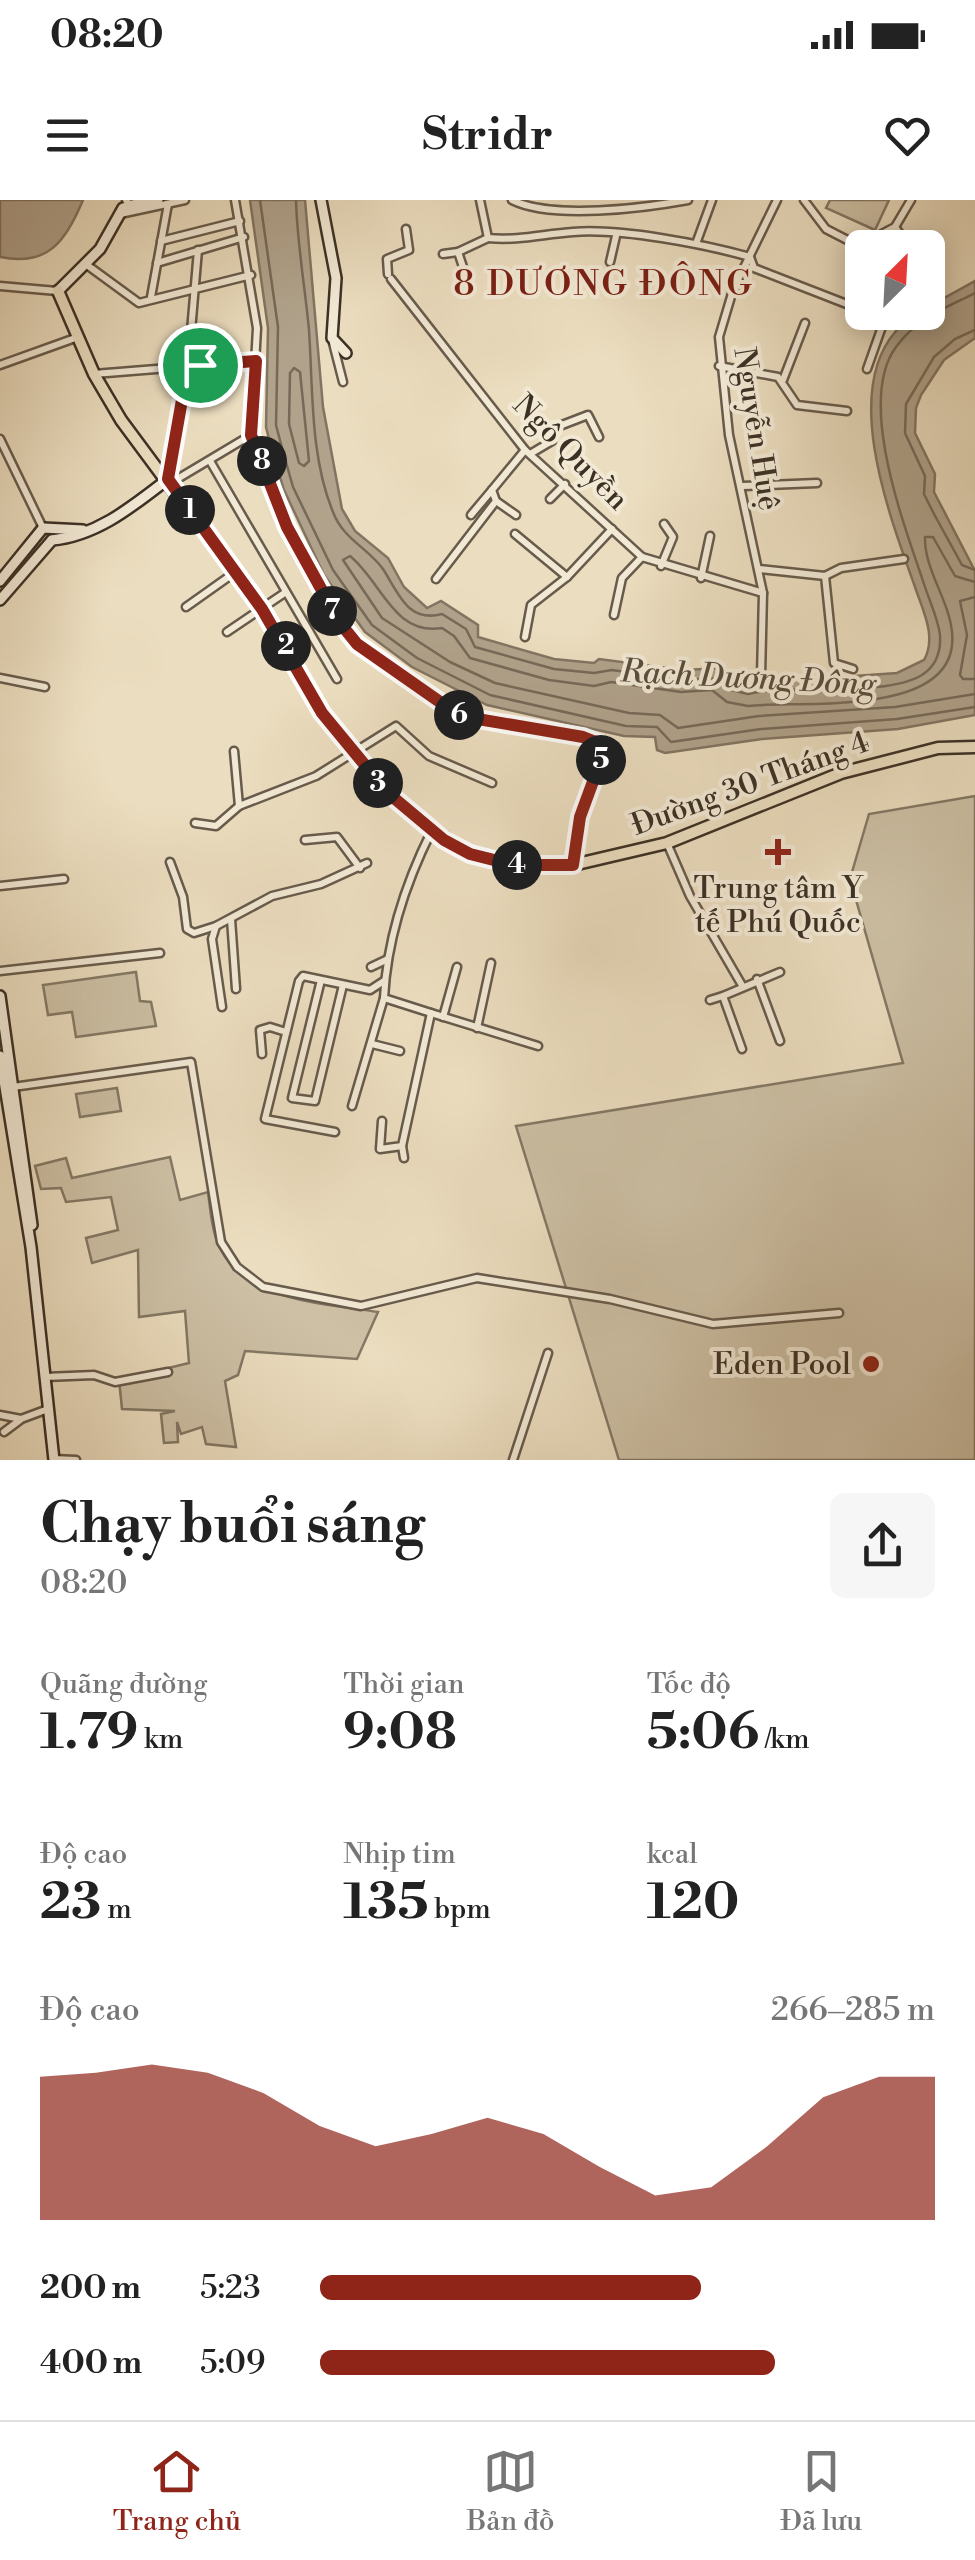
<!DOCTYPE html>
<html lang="vi">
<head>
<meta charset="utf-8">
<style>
  :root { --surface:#fff; --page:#f6f6f6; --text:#222; --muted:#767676; --line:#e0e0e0; --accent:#8f2418 }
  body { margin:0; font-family:"Libre Bodoni",serif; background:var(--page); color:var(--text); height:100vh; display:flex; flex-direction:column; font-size:38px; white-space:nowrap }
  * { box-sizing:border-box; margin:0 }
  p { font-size:32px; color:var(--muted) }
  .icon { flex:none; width:55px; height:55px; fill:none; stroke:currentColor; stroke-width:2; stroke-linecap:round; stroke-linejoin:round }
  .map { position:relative; height:1260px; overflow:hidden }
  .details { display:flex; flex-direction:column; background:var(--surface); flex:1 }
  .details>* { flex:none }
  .needle { width:65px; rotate:24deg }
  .fabs { position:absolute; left:845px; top:30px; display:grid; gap:20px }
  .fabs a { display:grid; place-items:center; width:100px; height:100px; border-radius:15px; background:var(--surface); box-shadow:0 5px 25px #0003; font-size:50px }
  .pin { position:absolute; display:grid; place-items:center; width:85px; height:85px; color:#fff; margin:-42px; border:5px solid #fff; border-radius:50%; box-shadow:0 2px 10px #0007 }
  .km { position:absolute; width:50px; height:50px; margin:-25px; border-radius:50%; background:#222; color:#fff; font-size:28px; line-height:50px; text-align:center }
  .round { display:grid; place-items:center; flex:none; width:105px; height:105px; border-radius:15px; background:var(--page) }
  .head { display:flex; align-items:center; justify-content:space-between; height:170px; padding:0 40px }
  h1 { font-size:55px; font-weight:700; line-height:75px }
  .metrics { display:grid; grid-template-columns:repeat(3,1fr); gap:15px; height:170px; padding:10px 40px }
  .metrics div { display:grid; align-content:center }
  .metrics b { font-size:50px; font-weight:700 }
  .metrics small { font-size:28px; font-weight:400 }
  .metrics p { font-size:28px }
  .chart { height:280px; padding:20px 40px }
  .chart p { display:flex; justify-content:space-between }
  .chart svg { width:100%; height:180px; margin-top:10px; fill:var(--accent); opacity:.7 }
  ul { padding:0 40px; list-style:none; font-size:32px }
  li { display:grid; grid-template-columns:160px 120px 1fr; align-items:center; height:75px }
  li i { height:25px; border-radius:12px; background:var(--accent) }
  .status { display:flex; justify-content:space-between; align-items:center; height:70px; padding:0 50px; background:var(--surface); direction:ltr }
  .status svg { height:28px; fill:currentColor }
  header { display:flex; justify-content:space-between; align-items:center; height:130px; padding:0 40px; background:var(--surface); font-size:45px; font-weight:700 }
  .menu { display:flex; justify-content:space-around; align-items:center; height:140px; border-top:2px solid var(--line); background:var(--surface); font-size:28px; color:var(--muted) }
  .menu a { display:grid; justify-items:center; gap:5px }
  .menu .on { color:var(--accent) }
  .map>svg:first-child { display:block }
  .green { fill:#cdc0a5; stroke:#847865; stroke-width:2.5 }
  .water { fill:#b0a28b; stroke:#827462; stroke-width:2.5 }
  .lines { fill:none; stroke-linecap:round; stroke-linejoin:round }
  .shore { stroke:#766958; stroke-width:2.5 }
  .street-casing { stroke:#685b4c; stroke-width:11 }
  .secondary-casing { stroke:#3c3025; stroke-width:14 }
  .primary-casing { stroke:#3c3025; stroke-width:15 }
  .street { stroke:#f2e9d5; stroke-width:6 }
  .secondary { stroke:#f2e9d5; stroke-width:9 }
  .primary { stroke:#ebddbf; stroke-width:10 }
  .route-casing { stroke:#fff; stroke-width:20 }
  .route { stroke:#8f2418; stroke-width:12 }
  .poi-dot { fill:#8f2418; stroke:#f2e9d5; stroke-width:4 }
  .labels { text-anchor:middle; stroke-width:8; stroke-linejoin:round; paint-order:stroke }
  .street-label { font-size:30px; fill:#3c3025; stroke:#f2e9d5 }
  .poi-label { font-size:30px; fill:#3c3025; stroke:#f2e9d5 }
  .water-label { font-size:32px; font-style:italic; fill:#594c3e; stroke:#f2e9d5 }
  .quarter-label { font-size:35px; letter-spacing:2.5px; fill:#7a1f14; stroke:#f2e9d5 }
</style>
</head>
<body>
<div class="status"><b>08:20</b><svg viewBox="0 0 49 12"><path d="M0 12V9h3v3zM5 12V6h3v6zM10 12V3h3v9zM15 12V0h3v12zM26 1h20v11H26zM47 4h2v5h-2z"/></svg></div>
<header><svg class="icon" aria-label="menu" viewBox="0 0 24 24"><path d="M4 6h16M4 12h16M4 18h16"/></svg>Stridr<svg class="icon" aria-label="heart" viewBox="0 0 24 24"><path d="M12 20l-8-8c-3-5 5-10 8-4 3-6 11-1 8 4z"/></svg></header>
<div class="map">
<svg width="975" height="1260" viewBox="0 0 975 1260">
  <rect width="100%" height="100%" fill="#ebddbf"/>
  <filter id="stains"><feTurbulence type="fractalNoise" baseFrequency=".002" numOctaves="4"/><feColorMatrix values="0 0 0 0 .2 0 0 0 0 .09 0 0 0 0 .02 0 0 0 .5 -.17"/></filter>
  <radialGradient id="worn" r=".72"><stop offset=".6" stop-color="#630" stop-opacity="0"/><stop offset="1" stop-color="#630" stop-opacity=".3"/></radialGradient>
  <g class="green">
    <path d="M830,0H889L875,30L826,8Z"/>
    <path d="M975,596V1260H619L516,926L903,863L850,679L869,614Z"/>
    <path d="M136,772L140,801L151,802L156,826L76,837L72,812L48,815L43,785Z"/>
    <path d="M117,888L121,911L80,917L76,894Z"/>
    <path d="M170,957L180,1000L208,992C210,1006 211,1024 216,1038C237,1102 323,1103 378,1112L357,1159L245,1151L238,1175L225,1181L236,1247L206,1244L202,1227L181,1234L177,1222L178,1242L164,1243L161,1214L175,1211L122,1209L119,1180L189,1163L185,1111L139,1117L138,1050L92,1063L86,1038L118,1030L111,997L66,1002L61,988L41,989L35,966L66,958L72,978Z"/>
  </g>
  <g class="water">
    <path d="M0,0H83C66,41 48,67 0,57Z"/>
    <path d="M250,0H305L323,207L342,309L355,331L388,358L404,387L427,408L441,401L478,425V437L554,459L594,463L599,459L683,470L723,468L741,484L897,473L924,460C937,437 923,411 915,387C891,319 841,193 896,131C906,121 913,113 928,112V107L975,81V138L944,160L921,195L916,208L915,233L935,274L934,292L975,371V515L898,529L762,539L665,553L657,550L655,537L624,536L487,505L412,467L365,432L324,375L284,290L272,251L266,227L268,128Z"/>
  </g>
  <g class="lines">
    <g class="shore">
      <path d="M260,0L278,127L276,225L282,248L293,287L333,370L372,425L417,458L490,495L626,526L657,527L671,542L761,529L897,519L975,507"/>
      <path d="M296,0C297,43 305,87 309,130C313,189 310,257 333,312C343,339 368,348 383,369C399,394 408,423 442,414L466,429L475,447L554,469L594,473L612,470L682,480L720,478L731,490L748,494C794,483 884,498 922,475C936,466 941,451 940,435C938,418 929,400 924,384C905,327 856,201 896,147C917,118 943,109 975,93"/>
      <path d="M975,130L955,139L934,157L906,204L905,233L925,276L924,294L934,314L962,365L975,370"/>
      <path d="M294,168L300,172L309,261L304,266L299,263L289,224L290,173Z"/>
      <path d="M975,382L955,376L933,337H925C924,369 949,400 952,432C961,519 803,500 748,506L727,502L712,490L681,492L611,482L594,486L549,480L470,458L454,436L442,428C394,436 382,382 350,356L343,360L382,418L450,462L495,483L629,513L660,515L678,528L759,516L895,507L975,494"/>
      <path d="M975,397L960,401L967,435L960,475L963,479H975"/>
    </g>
    <g class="street-casing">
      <g id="street">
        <path d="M126,0H127"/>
        <path d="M235,0L257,128L251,235L287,327L340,423L366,453L460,515L583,537L605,545L579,617L573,665"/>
        <path d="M480,0L488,38C519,41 543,34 573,32C620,28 704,44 750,57L754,68L862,110"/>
        <path d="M512,0C552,20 644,8 688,0"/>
        <path d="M804,0L826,29L859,46L895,27L911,0"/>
        <path d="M120,14L185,0"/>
        <path d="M895,27L910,48"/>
        <path d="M161,41L240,21"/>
        <path d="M697,41L712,0"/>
        <path d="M198,50L188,166L168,279L179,278L251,235"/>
        <path d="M443,54L458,52"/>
        <path d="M610,62L616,36"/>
        <path d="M157,63L244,37"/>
        <path d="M87,65L139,103L251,75"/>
        <path d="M388,74L387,59L409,50L406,29"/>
        <path d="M391,79L525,250L642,357L763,393"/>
        <path d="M468,82L458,52L488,38"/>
        <path d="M0,86L57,91"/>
        <path d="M151,97L168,4"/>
        <path d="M333,143L343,182"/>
        <path d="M0,165L78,137"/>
        <path d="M719,166L778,177L797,205L847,211"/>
        <path d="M867,169L884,121L868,112"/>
        <path d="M94,174L256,161"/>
        <path d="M783,180L805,123"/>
        <path d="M0,239L43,328"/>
        <path d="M530,254L552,241L549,230L588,215L599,237"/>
        <path d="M210,261L337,479"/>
        <path d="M743,286L817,283"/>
        <path d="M550,299L565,284"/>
        <path d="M496,301L516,315"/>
        <path d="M471,315L492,290"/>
        <path d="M515,334L567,377"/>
        <path d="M661,366L673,337L664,324"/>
        <path d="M759,369L825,376L834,463L853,469"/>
        <path d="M825,376L841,368L904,359"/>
        <path d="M701,378L710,336"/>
        <path d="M436,379L496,301L492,290L525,250"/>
        <path d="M186,407L234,373"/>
        <path d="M614,415L622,378L642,357"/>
        <path d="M227,432L286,392"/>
        <path d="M525,437L531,405L567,377L612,329"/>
        <path d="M761,476L763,393L729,235L719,137L733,90L777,0"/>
        <path d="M0,478L45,487"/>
        <path d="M234,551L239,606L316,576L396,526L429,556L492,583"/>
        <path d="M195,623L216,626L239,606"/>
        <path d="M305,640L337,637L360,668"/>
        <path d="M667,643L690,696L743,787"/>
        <path d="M170,662L183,697L187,729L194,733L216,726"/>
        <path d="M0,686L64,679"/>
        <path d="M231,719L236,789"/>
        <path d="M371,767L388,759"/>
        <path d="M0,771L160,753"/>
        <path d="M757,779L780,841"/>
        <path d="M321,780L292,898L315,901L343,785"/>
        <path d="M710,800L723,796"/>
        <path d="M222,807L212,739L216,726L272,696L321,684L367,663"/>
        <path d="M431,813L538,846"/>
        <path d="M443,817L457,767"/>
        <path d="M477,828L491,763"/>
        <path d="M372,844L400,851"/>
        <path d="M742,849L723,796L780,772"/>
        <path d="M262,854L260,830L270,827L286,832"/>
        <path d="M13,887L191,862L221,1042L237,1067L263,1087L361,1106L477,1078L610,1099L713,1124L839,1113"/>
        <path d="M352,906L384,798"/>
        <path d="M382,921L380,949L402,946L431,813L384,798C387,738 405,684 432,630"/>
        <path d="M335,932L265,919L299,781L303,776L370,790L384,781"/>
        <path d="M402,946L404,958"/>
        <path d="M45,1177L94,1175L115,1182L168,1172"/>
        <path d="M0,1215L21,1219L48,1209"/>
        <path d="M4,1232L20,1220"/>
        <path d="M53,1259L76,1260"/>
        <path d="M513,1260L548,1153"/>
      </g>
    </g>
    <g class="secondary-casing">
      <g id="secondary">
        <path d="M321,0L336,78L332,138L346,153"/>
        <path d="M127,6L158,0"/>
        <path d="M58,91L100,49L123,8"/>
        <path d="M52,340C97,336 133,306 168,279"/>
        <path d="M0,381L43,328L83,330"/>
        <path d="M0,400L52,340"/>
        <path d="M0,796L32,1025"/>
        <path d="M0,856L31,1047L54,1260"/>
      </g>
    </g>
    <g class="primary-casing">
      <path id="primary" d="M58,91L94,174L121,220L261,409L322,513L388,593L462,651L514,665H573L667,643L841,573L938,548L975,547"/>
    </g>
    <use href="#street" class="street"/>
    <use href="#secondary" class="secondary"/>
    <use href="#primary" class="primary"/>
  </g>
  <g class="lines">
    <g class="route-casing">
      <path id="route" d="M256,161L251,235L287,327L340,423L357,444L460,516L583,537L606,546L580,617L573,665H514L470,654L444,640L388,593L322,513L262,409L168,279L188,166Z"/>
    </g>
    <use href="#route" class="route"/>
  </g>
  <g class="poi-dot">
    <path d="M773 637h10v10h10v10h-10v10h-10v-10h-10v-10h10z"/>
    <circle cx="871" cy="1164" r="10"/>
  </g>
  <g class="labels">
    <g class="street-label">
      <text transform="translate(757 229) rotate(81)" y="10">Nguyễn Huệ</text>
      <text transform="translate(571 252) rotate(45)" y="10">Ngô Quyền</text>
      <text transform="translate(750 583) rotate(-20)" y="10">Đường 30 Tháng 4</text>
    </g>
    <g class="poi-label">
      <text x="778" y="698">Trung tâm Y<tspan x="778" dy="34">tế Phú Quốc</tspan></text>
      <text x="851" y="1174" text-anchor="end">Eden Pool</text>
    </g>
    <g class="water-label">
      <text transform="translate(748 477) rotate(3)" y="11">Rạch Dương Đông</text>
    </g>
    <g class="quarter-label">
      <text x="604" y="95">8 DƯƠNG ĐÔNG</text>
    </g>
  </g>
  <rect width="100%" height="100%" filter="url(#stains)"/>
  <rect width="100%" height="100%" fill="url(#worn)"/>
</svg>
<div class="fabs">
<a><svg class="needle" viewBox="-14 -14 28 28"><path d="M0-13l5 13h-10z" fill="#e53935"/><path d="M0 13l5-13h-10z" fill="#767676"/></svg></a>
</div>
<div class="pin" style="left:200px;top:165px;background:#1e9e55"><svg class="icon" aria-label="arrive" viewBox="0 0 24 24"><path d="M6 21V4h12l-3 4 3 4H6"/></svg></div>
<b class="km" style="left:190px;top:310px">1</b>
<b class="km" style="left:286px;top:446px">2</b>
<b class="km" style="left:378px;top:583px">3</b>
<b class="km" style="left:517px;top:665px">4</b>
<b class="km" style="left:601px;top:560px">5</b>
<b class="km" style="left:459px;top:515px">6</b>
<b class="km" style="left:332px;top:411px">7</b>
<b class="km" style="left:262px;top:261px">8</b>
</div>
<section class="details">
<div class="head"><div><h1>Chạy buổi sáng</h1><p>08:20</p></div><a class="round"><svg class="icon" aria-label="share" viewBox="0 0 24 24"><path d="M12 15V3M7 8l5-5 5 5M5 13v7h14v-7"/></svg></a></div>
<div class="metrics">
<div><p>Quãng đường</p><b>1.79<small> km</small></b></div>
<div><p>Thời gian</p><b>9:08</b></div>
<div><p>Tốc độ</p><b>5:06<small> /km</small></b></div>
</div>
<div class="metrics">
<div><p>Độ cao</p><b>23<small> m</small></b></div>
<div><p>Nhịp tim</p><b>135<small> bpm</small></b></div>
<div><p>kcal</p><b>120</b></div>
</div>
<div class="chart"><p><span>Độ cao</span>266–285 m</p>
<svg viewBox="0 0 160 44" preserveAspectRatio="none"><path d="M0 44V9L10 8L20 6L30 8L40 13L50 21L60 26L70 23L80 19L90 23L100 31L110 38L120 36L130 26L140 14L150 9L160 9V44z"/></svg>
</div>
<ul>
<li><b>200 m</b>5:23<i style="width:62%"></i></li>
<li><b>400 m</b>5:09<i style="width:74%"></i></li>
</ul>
</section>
<nav class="menu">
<a class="on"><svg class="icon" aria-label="home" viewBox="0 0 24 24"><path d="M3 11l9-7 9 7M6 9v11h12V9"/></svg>Trang chủ</a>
<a><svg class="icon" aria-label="map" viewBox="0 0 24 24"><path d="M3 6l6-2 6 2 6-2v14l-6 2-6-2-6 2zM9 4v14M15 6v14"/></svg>Bản đồ</a>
<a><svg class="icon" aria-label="saved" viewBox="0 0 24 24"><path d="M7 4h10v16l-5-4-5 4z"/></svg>Đã lưu</a>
</nav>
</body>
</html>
